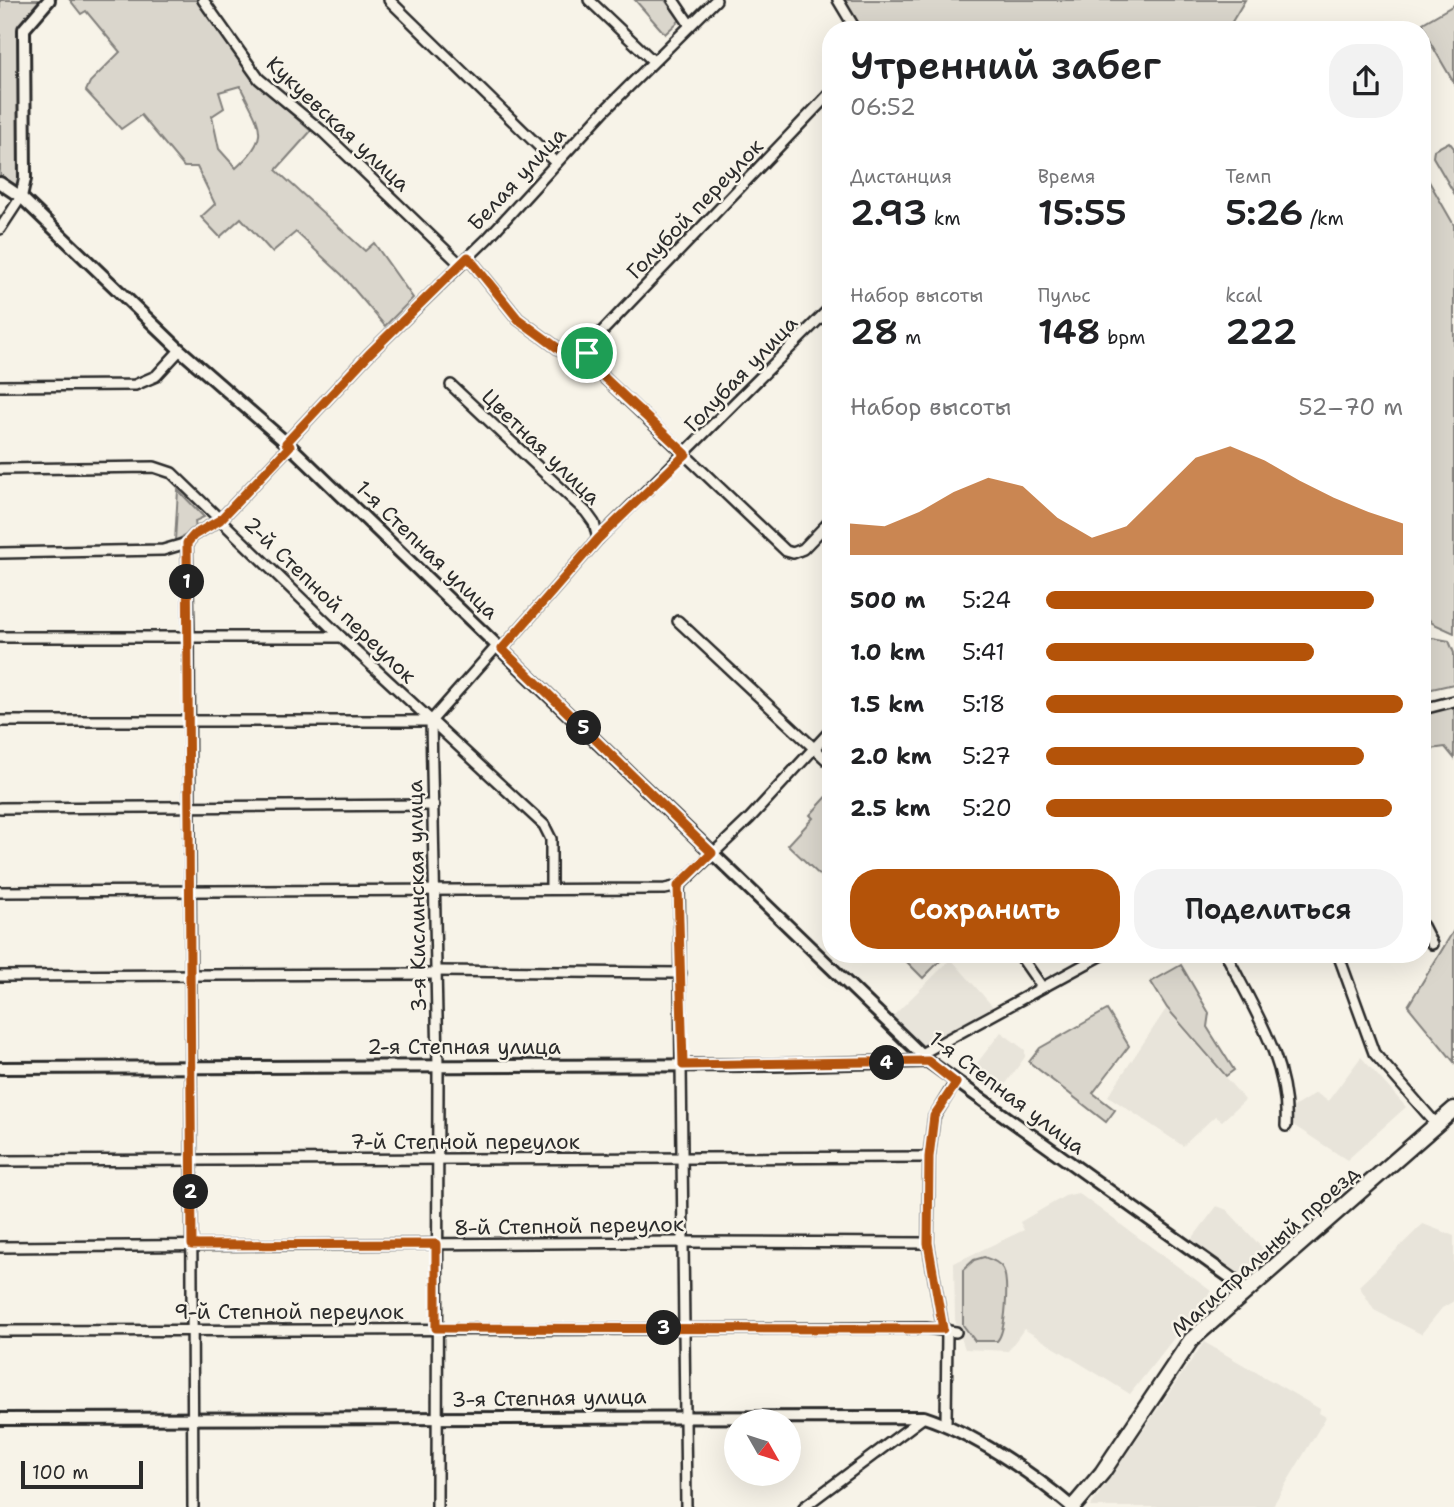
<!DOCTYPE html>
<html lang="ru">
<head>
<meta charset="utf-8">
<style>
  :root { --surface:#fff; --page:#f2f2f2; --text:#202124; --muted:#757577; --accent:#b45309 }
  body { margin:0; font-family:"Shantell Sans",sans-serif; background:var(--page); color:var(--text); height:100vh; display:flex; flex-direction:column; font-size:26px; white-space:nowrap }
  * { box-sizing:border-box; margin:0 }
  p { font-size:23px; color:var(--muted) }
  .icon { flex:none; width:38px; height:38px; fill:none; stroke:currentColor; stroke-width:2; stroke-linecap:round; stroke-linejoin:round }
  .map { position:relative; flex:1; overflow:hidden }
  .sheet { position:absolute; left:822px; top:21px; width:609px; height:942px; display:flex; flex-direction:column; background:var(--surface); border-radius:28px; box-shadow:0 7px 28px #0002 }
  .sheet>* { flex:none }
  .needle { width:46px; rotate:129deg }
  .controls { position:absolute; left:724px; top:1409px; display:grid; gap:14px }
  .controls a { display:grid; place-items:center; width:77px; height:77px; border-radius:50%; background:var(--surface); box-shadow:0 7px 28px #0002; font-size:35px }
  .scale { position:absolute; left:21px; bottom:18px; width:122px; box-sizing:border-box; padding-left:7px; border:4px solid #2b2b2b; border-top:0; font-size:19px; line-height:24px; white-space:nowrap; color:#2b2b2b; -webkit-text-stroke:5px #f7f3e8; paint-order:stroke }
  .pin { position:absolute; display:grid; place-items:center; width:60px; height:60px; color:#fff; margin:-30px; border:4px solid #fff; border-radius:50%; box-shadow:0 2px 7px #0007 }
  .km { position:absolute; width:35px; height:35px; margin:-18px; border-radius:50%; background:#222; color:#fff; font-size:19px; line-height:35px; text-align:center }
  .round { display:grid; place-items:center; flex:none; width:74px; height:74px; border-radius:28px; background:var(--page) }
  .overview { display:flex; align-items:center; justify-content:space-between; height:119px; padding:0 28px }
  h1 { font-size:38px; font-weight:600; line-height:52px }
  .figures { display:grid; grid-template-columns:repeat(3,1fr); gap:10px; height:119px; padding:7px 28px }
  .figures div { display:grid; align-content:center }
  .figures b { font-size:35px; font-weight:600 }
  .figures small { font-size:19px; font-weight:400 }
  .figures p { font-size:19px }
  .chart { height:196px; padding:14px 28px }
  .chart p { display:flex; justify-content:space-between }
  .chart svg { width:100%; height:126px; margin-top:7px; fill:var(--accent); opacity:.7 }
  .cta { display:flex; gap:14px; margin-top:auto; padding:14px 28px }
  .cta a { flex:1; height:80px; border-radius:28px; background:var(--accent); color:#fff; font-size:28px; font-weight:600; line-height:80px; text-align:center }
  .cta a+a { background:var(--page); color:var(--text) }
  ul { padding:0 28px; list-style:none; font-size:23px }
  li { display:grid; grid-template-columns:112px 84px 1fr; align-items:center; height:52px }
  li i { height:18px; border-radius:9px; background:var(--accent) }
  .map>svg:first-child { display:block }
  .built { fill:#e8e4da }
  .green { fill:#dad6cc; stroke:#82807c; stroke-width:2; fill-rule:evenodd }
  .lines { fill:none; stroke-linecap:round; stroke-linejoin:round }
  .minor-casing { stroke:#2b2b2b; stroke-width:14 }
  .tertiary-casing { stroke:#2b2b2b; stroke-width:16 }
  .primary-casing { stroke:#2b2b2b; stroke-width:19 }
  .minor { stroke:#f7f3e8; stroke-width:9 }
  .tertiary { stroke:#f7f3e8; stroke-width:10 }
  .primary { stroke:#f7f3e8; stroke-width:14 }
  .route-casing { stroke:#fff; stroke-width:14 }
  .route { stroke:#b45309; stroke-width:9 }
  .labels { text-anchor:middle; stroke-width:5; stroke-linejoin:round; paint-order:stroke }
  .street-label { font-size:21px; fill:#2b2b2b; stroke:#f7f3e8 }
</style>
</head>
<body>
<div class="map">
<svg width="1454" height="1507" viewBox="0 0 1454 1507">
  <rect width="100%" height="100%" fill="#f7f3e8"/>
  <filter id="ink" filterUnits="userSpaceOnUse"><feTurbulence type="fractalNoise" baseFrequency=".0143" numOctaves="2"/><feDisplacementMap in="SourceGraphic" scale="14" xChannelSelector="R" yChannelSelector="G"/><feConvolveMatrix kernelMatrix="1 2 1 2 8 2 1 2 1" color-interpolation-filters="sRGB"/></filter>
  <g filter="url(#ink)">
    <g class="built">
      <path d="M951,959L995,1009L922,1047L891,1018Z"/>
      <path d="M1166,1009L1245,1100L1222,1121L1215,1116L1183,1146L1108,1096Z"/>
      <path d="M1001,1032L1025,1050V1057L1000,1092L971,1071Z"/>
      <path d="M1361,1057L1406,1107L1347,1160L1290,1123L1292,1108L1316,1093L1328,1101Z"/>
      <path d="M1078,1193L1211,1291L1130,1394L1024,1329L1008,1351L965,1349L955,1320L954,1263L1024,1230L1020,1222L1065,1196Z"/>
      <path d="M1217,1206L1227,1210L1266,1252L1235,1277L1188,1244Z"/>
      <path d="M1423,1224L1454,1236V1301L1442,1308L1421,1334L1374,1310L1359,1286Z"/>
      <path d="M1204,1342L1320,1409L1319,1413L1326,1417L1272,1507H1090Z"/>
    </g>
    <g class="green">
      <path d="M0,0H41L18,28V187L0,175Z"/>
      <path d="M70,0H196L254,81L311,131L276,170L365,251L374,243L413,298L385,326L342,275L296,232L272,252L241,218L220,237L201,217L215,204L197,167H184L141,115L121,129L86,91L90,82L120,52L86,11L81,14ZM240,86C259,126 273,135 236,168L219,149L212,116L224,108L219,92Z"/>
      <path d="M635,0H665L680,20L665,34Z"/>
      <path d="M840,0H1245L1227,30H857Z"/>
      <path d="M1454,5V83L1430,42L1423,23Z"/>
      <path d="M1449,142L1454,148V193L1433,157L1434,150Z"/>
      <path d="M1423,171L1454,225V633L1432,623L1423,613Z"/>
      <path d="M178,490L204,517L195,521L196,530L175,541Z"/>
      <path d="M1433,638L1449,641L1454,653V684L1423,691V642Z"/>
      <path d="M1454,702V758L1445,747L1423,750V710Z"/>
      <path d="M831,792V886L788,845L813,818L810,815Z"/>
      <path d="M1454,930V1062L1408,1006Z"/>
      <path d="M899,954H947L923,978Z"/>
      <path d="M1181,965L1209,1013L1207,1027L1234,1070L1226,1076L1167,1008L1151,982Z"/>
      <path d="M1107,1010L1129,1046L1093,1093L1115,1110L1106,1122L1029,1062L1040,1048Z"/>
      <path d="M984,1257C992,1260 999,1262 1003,1269C1009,1281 1006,1332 997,1341H975L963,1325V1270L974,1260Z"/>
    </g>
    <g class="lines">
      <g class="minor-casing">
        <g id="minor">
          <path d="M203,0L259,79L323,132L460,264"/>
          <path d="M389,0L556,163"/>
          <path d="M589,0L653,61"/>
          <path d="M673,0L690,25"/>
          <path d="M838,0L856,30"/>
          <path d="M0,229L21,197"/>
          <path d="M468,257L518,319L567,355L587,353L593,367L786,551L793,553L803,549L831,520"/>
          <path d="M587,353L594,340L831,92"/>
          <path d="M451,385L586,512L594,523L598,539"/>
          <path d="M0,386L135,385L156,376L180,350"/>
          <path d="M286,443L369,354L488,238L604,111L716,0"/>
          <path d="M0,469L154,467L172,473L341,637L544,825L551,839V888"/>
          <path d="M0,553L163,550L187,543"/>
          <path d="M678,621L831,764"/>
          <path d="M0,637H341"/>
          <path d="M502,649L598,539L831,307"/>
          <path d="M1423,709L1454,701"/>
          <path d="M0,721H431"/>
          <path d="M0,808L434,805"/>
          <path d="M0,892L665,889L679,886"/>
          <path d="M1423,926L1432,944"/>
          <path d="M1019,954L1042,987"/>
          <path d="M1226,954C1253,1008 1290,1063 1286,1126"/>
          <path d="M1338,954L1374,1053L1437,1125"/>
          <path d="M436,971L681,973"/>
          <path d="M0,976L436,974"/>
          <path d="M921,1054L1104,954"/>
          <path d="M0,1161L929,1157"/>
          <path d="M0,1247L685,1242L928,1243"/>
          <path d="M943,1329L928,1243L929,1157L934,1117L955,1083"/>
          <path d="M0,1331L926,1328L956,1332"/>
          <path d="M946,1424L947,1330"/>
          <path d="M193,1507L189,636L187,543L194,535L220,520L290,446"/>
          <path d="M437,1507L438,1066L431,721L498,645"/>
          <path d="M686,1507L679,886L749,819L831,730"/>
          <path d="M804,1507L924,1417"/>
        </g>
      </g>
      <g class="tertiary-casing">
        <g id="tertiary">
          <path d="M0,183L21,197L180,350L290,446L928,1061L1248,1290"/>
          <path d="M21,197L25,179L24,29L49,0"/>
          <path d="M0,1068L773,1065L928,1061"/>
          <path d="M0,1419L924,1417C973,1433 1032,1473 1072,1507"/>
        </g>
      </g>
      <g class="primary-casing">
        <path id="primary" d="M1073,1507L1102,1473L1191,1340L1454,1109"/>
      </g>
      <use href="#minor" class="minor"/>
      <use href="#tertiary" class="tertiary"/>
      <use href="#primary" class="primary"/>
    </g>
  </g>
  <g class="lines" filter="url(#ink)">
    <g class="route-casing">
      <path id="route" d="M468,257L518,319L567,355L587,353L593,367L686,454L598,539L502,649L712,853L678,886L683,1065L928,1061L956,1083L934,1116L929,1157L928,1243L943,1329L436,1328V1244L192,1245L187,543L194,535L220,520L290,446L286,443L369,354Z"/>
    </g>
    <use href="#route" class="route"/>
  </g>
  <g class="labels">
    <g class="street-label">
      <text transform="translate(338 124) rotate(43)" y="7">Кукуевская улица</text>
      <text transform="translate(517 179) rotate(-47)" y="7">Белая улица</text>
      <text transform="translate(695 209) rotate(-46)" y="7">Голубой переулок</text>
      <text transform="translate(741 374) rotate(-46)" y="7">Голубая улица</text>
      <text transform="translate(541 447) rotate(44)" y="7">Цветная улица</text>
      <text transform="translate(427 550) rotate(44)" y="7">1-я Степная улица</text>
      <text transform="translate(330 600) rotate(44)" y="7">2-й Степной переулок</text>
      <text transform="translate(417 896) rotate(-91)" y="7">3-я Кислинская улица</text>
      <text x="464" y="1054">2-я Степная улица</text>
      <text transform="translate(1007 1093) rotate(37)" y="7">1-я Степная улица</text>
      <text x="465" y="1149">7-й Степной переулок</text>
      <text transform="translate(569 1226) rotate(-1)" y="7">8-й Степной переулок</text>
      <text transform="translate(1265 1251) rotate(-42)" y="7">Магистральный проезд</text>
      <text x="289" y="1319">9-й Степной переулок</text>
      <text transform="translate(549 1398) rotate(-1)" y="7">3-я Степная улица</text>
    </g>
  </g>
</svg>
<div class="controls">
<a><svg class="needle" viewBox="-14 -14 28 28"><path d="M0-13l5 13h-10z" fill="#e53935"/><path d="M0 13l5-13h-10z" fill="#757577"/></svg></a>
</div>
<div class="scale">100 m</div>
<div class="pin" style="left:587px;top:353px;background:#1e9e55"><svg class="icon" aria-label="arrive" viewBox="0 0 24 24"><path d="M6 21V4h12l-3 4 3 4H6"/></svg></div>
<b class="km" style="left:187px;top:582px">1</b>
<b class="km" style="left:191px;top:1192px">2</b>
<b class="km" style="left:664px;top:1328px">3</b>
<b class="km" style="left:887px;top:1063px">4</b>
<b class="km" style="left:584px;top:728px">5</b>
<section class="sheet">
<div class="overview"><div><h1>Утренний забег</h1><p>06:52</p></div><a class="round"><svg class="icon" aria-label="share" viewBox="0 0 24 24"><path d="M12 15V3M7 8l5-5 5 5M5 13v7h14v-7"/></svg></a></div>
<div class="figures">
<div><p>Дистанция</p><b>2.93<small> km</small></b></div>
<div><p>Время</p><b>15:55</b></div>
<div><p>Темп</p><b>5:26<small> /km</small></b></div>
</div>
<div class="figures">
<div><p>Набор высоты</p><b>28<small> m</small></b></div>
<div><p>Пульс</p><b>148<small> bpm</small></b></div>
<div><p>kcal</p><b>222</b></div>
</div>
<div class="chart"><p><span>Набор высоты</span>52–70 m</p>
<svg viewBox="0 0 160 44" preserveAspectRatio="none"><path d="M0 44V33L10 34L20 29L30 22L40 17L50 20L60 31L70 38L80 34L90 22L100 10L110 6L120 11L130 18L140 24L150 29L160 33V44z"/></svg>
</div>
<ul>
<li><b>500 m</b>5:24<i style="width:92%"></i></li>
<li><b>1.0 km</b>5:41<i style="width:75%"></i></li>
<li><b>1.5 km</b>5:18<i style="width:100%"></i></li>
<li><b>2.0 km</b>5:27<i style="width:89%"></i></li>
<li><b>2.5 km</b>5:20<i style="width:97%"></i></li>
</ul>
<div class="cta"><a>Сохранить</a><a>Поделиться</a></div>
</section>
</div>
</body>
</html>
